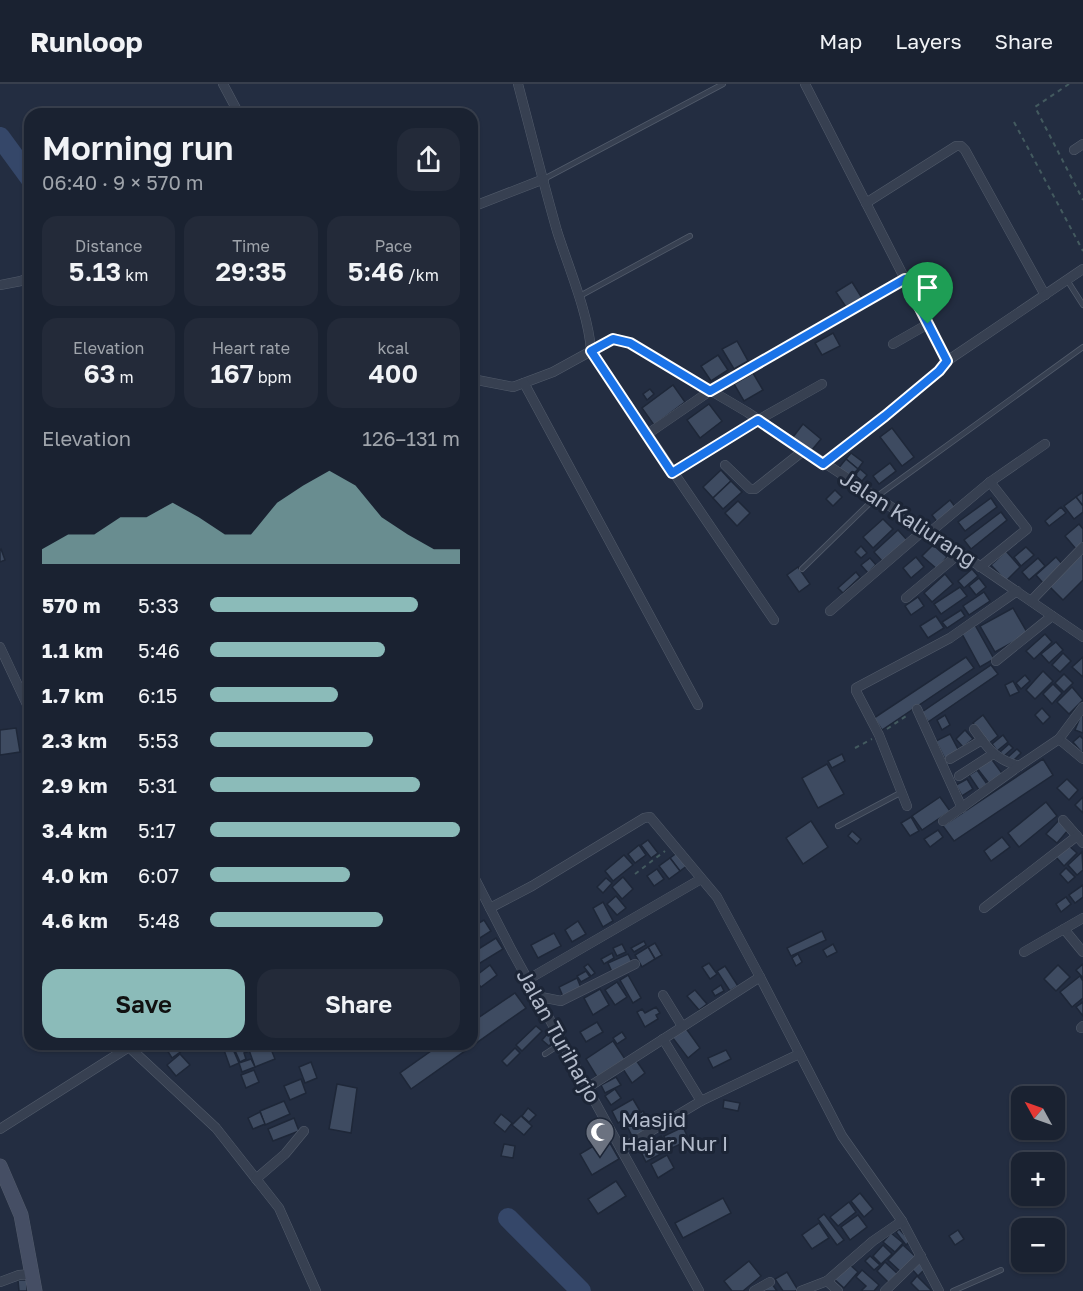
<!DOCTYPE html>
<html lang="en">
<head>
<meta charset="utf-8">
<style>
  :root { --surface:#1a2231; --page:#232a39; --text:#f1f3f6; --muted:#9fa4ab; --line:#383f4d; --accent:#8bbbb9 }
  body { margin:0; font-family:"Golos Text",sans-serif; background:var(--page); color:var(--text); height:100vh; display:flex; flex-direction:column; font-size:22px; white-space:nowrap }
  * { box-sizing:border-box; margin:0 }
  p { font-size:20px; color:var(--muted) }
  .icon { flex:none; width:33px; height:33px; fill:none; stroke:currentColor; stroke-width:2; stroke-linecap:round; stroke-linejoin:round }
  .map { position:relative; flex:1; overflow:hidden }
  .panel { position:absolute; left:24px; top:24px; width:454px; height:942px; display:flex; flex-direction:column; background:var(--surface); border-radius:18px; box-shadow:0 2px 4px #0004,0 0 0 2px var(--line) }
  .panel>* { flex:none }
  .needle { width:39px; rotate:310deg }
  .fabs { position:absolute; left:1011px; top:1002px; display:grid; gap:12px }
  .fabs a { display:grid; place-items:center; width:54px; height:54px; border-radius:12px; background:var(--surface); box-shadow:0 2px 4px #0004,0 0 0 2px var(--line); font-size:30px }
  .pin { position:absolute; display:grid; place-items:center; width:51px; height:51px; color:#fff; margin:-62px -26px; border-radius:50% 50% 50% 0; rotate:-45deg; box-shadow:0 0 6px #0007 }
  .pin .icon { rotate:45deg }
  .round { display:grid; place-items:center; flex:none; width:63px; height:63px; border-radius:18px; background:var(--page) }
  .summary { display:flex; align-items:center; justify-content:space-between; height:102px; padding:0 18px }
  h1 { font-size:33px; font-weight:600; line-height:45px }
  .metrics { display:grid; grid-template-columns:repeat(3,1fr); gap:9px; height:102px; padding:6px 18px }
  .metrics div { display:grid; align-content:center; border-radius:15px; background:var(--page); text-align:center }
  .metrics b { font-size:26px; font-weight:600 }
  .metrics small { font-size:16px; font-weight:400 }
  .metrics p { font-size:16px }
  .chart { height:168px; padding:12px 18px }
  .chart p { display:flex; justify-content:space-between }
  .chart svg { width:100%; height:108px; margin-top:6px; fill:var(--accent); opacity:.7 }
  .action { display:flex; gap:12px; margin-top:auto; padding:12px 18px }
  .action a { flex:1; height:69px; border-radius:18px; background:var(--accent); color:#111; font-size:24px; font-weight:600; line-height:69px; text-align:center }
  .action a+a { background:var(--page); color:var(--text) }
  ul { padding:0 18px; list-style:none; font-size:20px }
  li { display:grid; grid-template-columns:96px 72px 1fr; align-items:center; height:45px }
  li i { height:15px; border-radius:8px; background:var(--accent) }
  header { display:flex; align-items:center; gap:36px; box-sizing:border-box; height:84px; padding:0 30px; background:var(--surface); border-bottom:2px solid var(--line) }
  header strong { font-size:28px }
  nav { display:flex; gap:33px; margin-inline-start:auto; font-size:21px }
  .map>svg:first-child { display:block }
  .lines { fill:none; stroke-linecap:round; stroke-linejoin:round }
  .river { stroke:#354769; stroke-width:20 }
  .building { fill:#3e4b61; stroke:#1e2738; stroke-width:1.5 }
  .service-casing { stroke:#525b6b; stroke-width:6 }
  .minor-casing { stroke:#525b6b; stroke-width:10 }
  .secondary-casing { stroke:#525b6b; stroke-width:15 }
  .path { stroke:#435a5f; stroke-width:2; stroke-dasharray:4.5 4.5; stroke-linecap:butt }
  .service { stroke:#374051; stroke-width:4.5 }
  .minor { stroke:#374051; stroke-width:9 }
  .secondary { stroke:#454e64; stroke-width:14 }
  .route-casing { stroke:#fff; stroke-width:12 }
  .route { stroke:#1a73e8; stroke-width:8 }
  .labels { text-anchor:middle; stroke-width:6; stroke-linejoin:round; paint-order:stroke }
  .street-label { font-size:21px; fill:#b3bbcb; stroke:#1c2536 }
  .poi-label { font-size:21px; fill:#b3bbcb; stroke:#1c2536; text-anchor:start }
</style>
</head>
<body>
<header>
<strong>Runloop</strong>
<nav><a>Map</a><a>Layers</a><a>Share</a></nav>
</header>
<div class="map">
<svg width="1083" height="1207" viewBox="0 0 1083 1207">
  <rect width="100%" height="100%" fill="#232d41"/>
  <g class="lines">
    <g class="river">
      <path d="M0,53L30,94"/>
      <path d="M508,1134L581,1207"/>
    </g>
  </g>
  <g class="building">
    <path d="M852,198L862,214L846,223L836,208Z"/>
    <path d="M833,249L840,262L822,271L815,259Z"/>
    <path d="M737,257L748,277L734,285L722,265Z"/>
    <path d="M718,271L728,286L711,297L701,282Z"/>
    <path d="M753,289L763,306L744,317L734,300Z"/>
    <path d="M673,301L685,318L654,341L642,324Z"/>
    <path d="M650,305L654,310L647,316L643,310Z"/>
    <path d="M709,320L722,337L700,354L687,336Z"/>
    <path d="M803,340L821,355L811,367L793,353Z"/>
    <path d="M892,344L914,373L902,382L880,353Z"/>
    <path d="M851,369L863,378L858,385L846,375Z"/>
    <path d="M846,375L858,385L849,395L837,386Z"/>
    <path d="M890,379L896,387L879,400L873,392Z"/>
    <path d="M860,385L867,391L862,397L855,391Z"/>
    <path d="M721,386L731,397L713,414L703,403Z"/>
    <path d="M731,397L742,408L723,425L713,414Z"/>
    <path d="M835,406L842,413L833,422L826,415Z"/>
    <path d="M1083,408V422L1076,413Z"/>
    <path d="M1076,413L1083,422V428L1074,435L1064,422Z"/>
    <path d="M991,414L997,423L965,447L958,438Z"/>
    <path d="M950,416L956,424L938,439L932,431Z"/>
    <path d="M738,417L750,429L737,442L725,429Z"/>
    <path d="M1061,423L1066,429L1049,442L1045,437Z"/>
    <path d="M1001,428L1007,436L971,465L964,456Z"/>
    <path d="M883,435L893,445L873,464L863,453Z"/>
    <path d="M1079,440L1083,445V458L1076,465L1065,452Z"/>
    <path d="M898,446L907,456L883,478L874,468Z"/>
    <path d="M933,461L947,473L937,485L922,472Z"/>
    <path d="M861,462L867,469L861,474L855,468Z"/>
    <path d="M1026,463L1034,471L1021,482L1014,473Z"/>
    <path d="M1,465L5,476L0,478V466Z"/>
    <path d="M1006,467L1020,483L1006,497L991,481Z"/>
    <path d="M1083,468V496L1063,516L1049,502Z"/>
    <path d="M916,473L924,483L911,494L903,484Z"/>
    <path d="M1056,473L1063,481L1043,499L1036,491Z"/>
    <path d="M870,474L876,481L868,489L861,481Z"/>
    <path d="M1038,474L1045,482L1029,496L1022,488Z"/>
    <path d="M798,483L810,500L799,508L787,491Z"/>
    <path d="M972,485L978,492L964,504L958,497Z"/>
    <path d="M856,488L860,493L843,509L838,504Z"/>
    <path d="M945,490L953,500L932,518L924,509Z"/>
    <path d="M979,494L986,503L976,511L969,502Z"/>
    <path d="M960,503L967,512L941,530L934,520Z"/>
    <path d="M984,508L990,517L969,531L963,522Z"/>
    <path d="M918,513L924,522L911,531L905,522Z"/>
    <path d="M1013,524L1028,550L995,568L980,542Z"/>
    <path d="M961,526L965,532L947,544L942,538Z"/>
    <path d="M936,532L944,544L928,554L920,542Z"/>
    <path d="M975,541L994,575L980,583L961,548Z"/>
    <path d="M1045,550L1052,558L1034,575L1026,567Z"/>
    <path d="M1056,558L1063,566L1049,579L1041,570Z"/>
    <path d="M1063,569L1071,577L1060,588L1052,581Z"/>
    <path d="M966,573L974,584L882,646L874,634Z"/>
    <path d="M1083,573V593L1072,583Z"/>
    <path d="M991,581L998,590L928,638L922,628Z"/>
    <path d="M1043,587L1053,597L1035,615L1026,606Z"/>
    <path d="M1064,590L1073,599L1064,608L1055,599Z"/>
    <path d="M1025,591L1030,597L1021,605L1016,599Z"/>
    <path d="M1013,597L1019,608L1010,612L1005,601Z"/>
    <path d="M1053,600L1062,609L1052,620L1043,610Z"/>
    <path d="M1072,603L1083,616L1069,630L1057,618Z"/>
    <path d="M1042,624L1050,633L1043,640L1035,631Z"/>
    <path d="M945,631L950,641L942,646L937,636Z"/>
    <path d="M983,631L998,652L988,660L973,639Z"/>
    <path d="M1081,631L1083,632V649L1075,646Z"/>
    <path d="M16,644L20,668L0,671V646Z"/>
    <path d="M965,646L973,655L963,663L956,655Z"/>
    <path d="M950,650L959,667L945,675L936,657Z"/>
    <path d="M1003,651L1008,658L997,667L992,660Z"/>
    <path d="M1080,652L1083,655V670L1073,658Z"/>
    <path d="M1009,660L1013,664L1004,672L1000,668Z"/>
    <path d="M1017,665L1021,669L1013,677L1008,673Z"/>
    <path d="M842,670L845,677L832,684L828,677Z"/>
    <path d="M990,673L1004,692L991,702L977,684Z"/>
    <path d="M1043,675L1053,691L954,757L943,742Z"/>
    <path d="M827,680L844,710L818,724L802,694Z"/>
    <path d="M977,686L987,700L979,706L969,691Z"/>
    <path d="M967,695L973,705L962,712L956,701Z"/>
    <path d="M1067,695L1078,706L1069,716L1057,704Z"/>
    <path d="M940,713L950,727L922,746L912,732Z"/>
    <path d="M1083,713V729L1075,721Z"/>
    <path d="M1046,718L1057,732L1019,763L1008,749Z"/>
    <path d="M911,733L919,747L910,752L901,739Z"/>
    <path d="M1059,736L1069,745L1057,759L1046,750Z"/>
    <path d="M811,737L828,763L803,780L786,754Z"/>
    <path d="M938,746L943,753L930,763L924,755Z"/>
    <path d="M852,747L861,755L857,760L848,752Z"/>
    <path d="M1002,753L1010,763L991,777L984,767Z"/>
    <path d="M648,756L658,769L651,774L641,761Z"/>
    <path d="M639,761L646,771L635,779L628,770Z"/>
    <path d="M1068,761L1077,769L1064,782L1056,773Z"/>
    <path d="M678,768L688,781L680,787L670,774Z"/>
    <path d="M1082,768L1083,786L1077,791L1068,781Z"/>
    <path d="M624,771L633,781L613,797L605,787Z"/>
    <path d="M670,774L680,787L669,795L659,782Z"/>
    <path d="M1066,784L1075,793L1068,799L1060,790Z"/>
    <path d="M657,785L664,795L654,802L647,792Z"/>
    <path d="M623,793L633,805L622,815L612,803Z"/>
    <path d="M606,794L612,799L603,809L597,803Z"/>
    <path d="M1083,801V813L1075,819L1069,811Z"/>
    <path d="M473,812L479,825L472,828V812Z"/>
    <path d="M616,812L626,824L617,831L607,820Z"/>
    <path d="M1066,813L1071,820L1061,828L1056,820Z"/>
    <path d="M603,818L613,837L603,843L593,824Z"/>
    <path d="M484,836L491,847L472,859V843Z"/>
    <path d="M578,837L586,850L572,858L565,846Z"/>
    <path d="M822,847L826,856L791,872L787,864Z"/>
    <path d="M554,849L561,862L538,874L531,861Z"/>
    <path d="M496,854L503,865L472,884V869Z"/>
    <path d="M644,857L646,861L634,868L631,864Z"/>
    <path d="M655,859L662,871L655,875L648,863Z"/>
    <path d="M622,860L626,868L617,872L613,864Z"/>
    <path d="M833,860L837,868L827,873L823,866Z"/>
    <path d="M648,863L655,875L642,883L635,871Z"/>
    <path d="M612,869L614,874L604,880L601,875Z"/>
    <path d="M628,870L633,880L613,890L608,879Z"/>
    <path d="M798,870L802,878L796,882L792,874Z"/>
    <path d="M709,879L717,890L710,895L702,883Z"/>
    <path d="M588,880L595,889L591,892L584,883Z"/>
    <path d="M1083,880V894L1076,886Z"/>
    <path d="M490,881L497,891L481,903L473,894Z"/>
    <path d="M1058,881L1070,893L1056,907L1044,895Z"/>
    <path d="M725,882L738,902L730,907L717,887Z"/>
    <path d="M586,887L590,893L581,898L577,892Z"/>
    <path d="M628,891L641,914L633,919L620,896Z"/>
    <path d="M1080,892L1083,897V914L1072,923L1060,908Z"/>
    <path d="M577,894L582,906L564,915L559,903Z"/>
    <path d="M617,898L627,913L615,921L605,906Z"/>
    <path d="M721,901L724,907L715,912L712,907Z"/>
    <path d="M600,905L609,921L593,931L584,914Z"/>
    <path d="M695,906L707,920L699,926L687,912Z"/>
    <path d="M515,909L526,924L411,1005L400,989L441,960H472V938Z"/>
    <path d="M1083,918V932L1076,923Z"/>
    <path d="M656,923L660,929L656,931L658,935L645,943L637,928L642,925L645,929Z"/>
    <path d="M597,938L603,948L586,958L580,948Z"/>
    <path d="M536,942L542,947L522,967L516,961Z"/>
    <path d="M685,943L700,964L688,974L672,953Z"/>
    <path d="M549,948L556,955L549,962L542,956Z"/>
    <path d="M622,948L626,954L617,960L613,954Z"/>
    <path d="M613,957L625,975L597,993L586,975Z"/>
    <path d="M175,960H178L183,966L172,974L167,966Z"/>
    <path d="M238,960H244L247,968L244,969L246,975L240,978L233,962Z"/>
    <path d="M263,960H269L275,975L255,983L249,966Z"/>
    <path d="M232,963L239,979L230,983L224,966Z"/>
    <path d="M515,964L520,969L507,982L502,977Z"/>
    <path d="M726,966L731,975L713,984L708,974Z"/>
    <path d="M180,970L190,981L176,992L167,981Z"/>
    <path d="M251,975L255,983L242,988L239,979Z"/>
    <path d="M636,976L645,989L632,999L623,985Z"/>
    <path d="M311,978L317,994L305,999L299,983Z"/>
    <path d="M254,986L259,998L246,1004L241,991Z"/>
    <path d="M616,993L621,1001L605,1009L601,1001Z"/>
    <path d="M301,995L306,1009L290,1016L284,1002Z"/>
    <path d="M337,1000L357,1004L351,1049L329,1045Z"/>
    <path d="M615,1005L621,1014L611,1021L605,1012Z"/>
    <path d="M633,1015L640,1027L618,1039L612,1027Z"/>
    <path d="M724,1016L740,1019L738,1027L723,1024Z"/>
    <path d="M284,1017L290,1030L265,1041L260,1027Z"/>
    <path d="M528,1024L536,1031L529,1038L522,1032Z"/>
    <path d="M643,1027L650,1039L642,1044L644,1048L633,1054L627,1042L631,1040L629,1036Z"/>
    <path d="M260,1028L265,1040L253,1045L248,1034Z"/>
    <path d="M501,1030L512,1039L505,1048L494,1039Z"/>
    <path d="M521,1032L532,1042L524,1051L512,1041Z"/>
    <path d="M294,1034L299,1047L273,1057L268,1045Z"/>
    <path d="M683,1043L689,1056L670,1065L664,1052Z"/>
    <path d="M661,1052L668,1066L646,1078L639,1064Z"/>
    <path d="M607,1054L619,1075L592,1091L580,1070Z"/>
    <path d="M504,1060L515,1062L513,1074L501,1072Z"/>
    <path d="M667,1071L674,1084L658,1094L651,1080Z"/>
    <path d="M616,1097L626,1112L598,1130L588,1115Z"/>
    <path d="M860,1109L873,1125L864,1133L851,1117Z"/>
    <path d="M723,1114L731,1129L683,1154L675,1139Z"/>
    <path d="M849,1118L856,1128L838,1142L830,1133Z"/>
    <path d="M824,1130L844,1156L837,1161L818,1135Z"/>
    <path d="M858,1131L867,1143L850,1156L841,1143Z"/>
    <path d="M819,1139L829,1154L812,1165L802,1151Z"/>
    <path d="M899,1145L910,1157L906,1161L896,1148Z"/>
    <path d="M958,1146L964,1155L955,1161L949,1152Z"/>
    <path d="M891,1149L903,1159L895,1168L883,1158Z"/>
    <path d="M883,1161L892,1170L881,1180L873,1172Z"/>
    <path d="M903,1161L916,1173L902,1189L888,1176Z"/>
    <path d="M870,1172L880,1181L874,1186L865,1177Z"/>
    <path d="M749,1177L761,1192L743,1207H732L724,1197Z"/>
    <path d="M885,1178L899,1191L890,1200L877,1187Z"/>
    <path d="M918,1178L925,1185L918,1192L911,1184Z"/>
    <path d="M848,1179L858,1188L844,1204L834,1195Z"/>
    <path d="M862,1186L879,1201L874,1207H861L866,1202L856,1193Z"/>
    <path d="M787,1188L798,1206L795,1207H783L775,1195Z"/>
    <path d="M917,1192L932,1207H919L911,1199Z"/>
    <path d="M18,1196H27V1207H19Z"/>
    <path d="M772,1200L777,1207H761Z"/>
  </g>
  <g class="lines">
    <g class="service-casing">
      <g id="service">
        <path d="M544,95L723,0"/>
        <path d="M1067,196L1083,221"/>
        <path d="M578,213L690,152"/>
        <path d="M802,485L876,413L1083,263"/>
        <path d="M838,742L902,708"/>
        <path d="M545,970L562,959"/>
        <path d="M953,1207L1001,1186"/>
      </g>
    </g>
    <g class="minor-casing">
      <g id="minor">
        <path d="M223,0L239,30"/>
        <path d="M518,0C531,49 543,98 557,147C568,182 589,231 591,267L774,536"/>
        <path d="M805,0L947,277L939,287L885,332L823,380"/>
        <path d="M1074,66L1083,60"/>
        <path d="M866,119L956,62H961L965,66L1045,211"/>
        <path d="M472,123L544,95"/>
        <path d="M0,201L21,197L30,192"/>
        <path d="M893,260L928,240"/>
        <path d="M947,277L1083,185"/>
        <path d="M472,295L513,303L553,288L613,255L630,259L747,328L949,461L1083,553"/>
        <path d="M524,299L698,621"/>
        <path d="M646,351L710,307L905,195"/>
        <path d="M725,381L750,405H755L803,367"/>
        <path d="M673,389L758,336L822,300"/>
        <path d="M929,449L990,398L1045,360"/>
        <path d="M980,483L1027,445L990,398"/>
        <path d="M906,514L960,469"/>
        <path d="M1031,517L1083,463"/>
        <path d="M830,527L924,446"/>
        <path d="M0,563L30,627"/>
        <path d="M996,577L1052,532"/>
        <path d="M1083,623L1059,655L1083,675"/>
        <path d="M917,625L962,724"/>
        <path d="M974,645C988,665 995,675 1019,682"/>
        <path d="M950,675L982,656"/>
        <path d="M959,692L993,670"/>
        <path d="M907,722L879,651L856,607V604L950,554L1017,507"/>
        <path d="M1063,736L1083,759"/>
        <path d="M943,737L1019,682L1059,655"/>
        <path d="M472,789L512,867L699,1207"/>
        <path d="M490,824L532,802L644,734L650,733L717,813L760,893"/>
        <path d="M984,824L1077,752"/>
        <path d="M1064,845L1083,868"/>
        <path d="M1024,868L1083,834"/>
        <path d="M527,896L701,795"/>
        <path d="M663,911L682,942"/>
        <path d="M536,912L561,917L635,880"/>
        <path d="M1081,944L1083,942"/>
        <path d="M663,955L701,1017"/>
        <path d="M129,963L216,1044L279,1124L316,1207"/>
        <path d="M587,1004L760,893L842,1052L902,1137L939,1207"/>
        <path d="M0,1045L129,963L130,960"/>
        <path d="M621,1065L701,1017L799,970"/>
        <path d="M256,1095L285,1070L304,1047"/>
        <path d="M0,1198L19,1191L33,1190"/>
        <path d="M754,1207L770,1198"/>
        <path d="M801,1207L827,1197"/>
        <path d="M838,1207L827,1197L873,1157L902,1137"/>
        <path d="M885,1207L921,1172"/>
      </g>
    </g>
    <g class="secondary-casing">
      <path id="secondary" d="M0,1082L21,1131L35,1207"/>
    </g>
    <g class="path">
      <path d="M1069,0L1035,23L1083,116"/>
      <path d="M1014,38L1083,167"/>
      <path d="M887,645L909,630"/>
      <path d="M855,664L872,655"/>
      <path d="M635,790L665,767"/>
    </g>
    <use href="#service" class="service"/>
    <use href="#minor" class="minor"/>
    <use href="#secondary" class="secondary"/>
  </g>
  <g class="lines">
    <g class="route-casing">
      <path id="route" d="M905,195L947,277L939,287L885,332L823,380L758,336L672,389L591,267L613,255L630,259L710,307Z"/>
    </g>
    <use href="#route" class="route"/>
  </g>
  <defs>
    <g id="mosque-pin" transform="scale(1.5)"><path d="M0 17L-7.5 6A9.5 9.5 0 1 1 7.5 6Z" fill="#6b7280" stroke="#1c2536"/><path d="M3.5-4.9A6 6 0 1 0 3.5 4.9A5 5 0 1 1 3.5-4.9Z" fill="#fff"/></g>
  </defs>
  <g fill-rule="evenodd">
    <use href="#mosque-pin" x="600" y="1048"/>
  </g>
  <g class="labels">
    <g class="street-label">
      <text transform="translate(908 435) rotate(33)" y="7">Jalan Kaliurang</text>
      <text transform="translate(558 952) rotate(61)" y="7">Jalan Turiharjo</text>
    </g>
    <g class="poi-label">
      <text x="621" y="1043">Masjid<tspan x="621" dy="24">Hajar Nur I</tspan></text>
    </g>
  </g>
</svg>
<div class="fabs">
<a><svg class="needle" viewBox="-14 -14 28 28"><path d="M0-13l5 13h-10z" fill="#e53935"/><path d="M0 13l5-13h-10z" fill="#9fa4ab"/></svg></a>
<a>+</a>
<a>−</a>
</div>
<div class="pin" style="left:928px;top:240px;background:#1e9e55"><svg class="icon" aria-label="arrive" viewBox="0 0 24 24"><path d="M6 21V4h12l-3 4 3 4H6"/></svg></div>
<section class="panel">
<div class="summary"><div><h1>Morning run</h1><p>06:40 · 9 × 570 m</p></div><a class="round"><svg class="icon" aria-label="share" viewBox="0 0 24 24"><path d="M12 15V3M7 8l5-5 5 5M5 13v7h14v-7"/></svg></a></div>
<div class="metrics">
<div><p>Distance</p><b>5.13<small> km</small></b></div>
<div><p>Time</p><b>29:35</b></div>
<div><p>Pace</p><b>5:46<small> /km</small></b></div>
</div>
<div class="metrics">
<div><p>Elevation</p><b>63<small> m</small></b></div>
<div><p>Heart rate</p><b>167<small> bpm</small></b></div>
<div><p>kcal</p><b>400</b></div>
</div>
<div class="chart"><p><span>Elevation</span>126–131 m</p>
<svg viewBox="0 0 160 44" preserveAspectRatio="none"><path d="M0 44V38L10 32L20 32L30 25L40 25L50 19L60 25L70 32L80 32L90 19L100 12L110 6L120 12L130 25L140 32L150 38L160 38V44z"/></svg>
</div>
<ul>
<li><b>570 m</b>5:33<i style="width:83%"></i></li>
<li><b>1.1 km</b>5:46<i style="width:70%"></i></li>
<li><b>1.7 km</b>6:15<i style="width:51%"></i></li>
<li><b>2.3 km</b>5:53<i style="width:65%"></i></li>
<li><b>2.9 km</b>5:31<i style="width:84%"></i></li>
<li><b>3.4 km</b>5:17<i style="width:100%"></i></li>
<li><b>4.0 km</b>6:07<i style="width:56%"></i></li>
<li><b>4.6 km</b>5:48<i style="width:69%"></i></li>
</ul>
<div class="action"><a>Save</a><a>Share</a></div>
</section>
</div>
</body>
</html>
